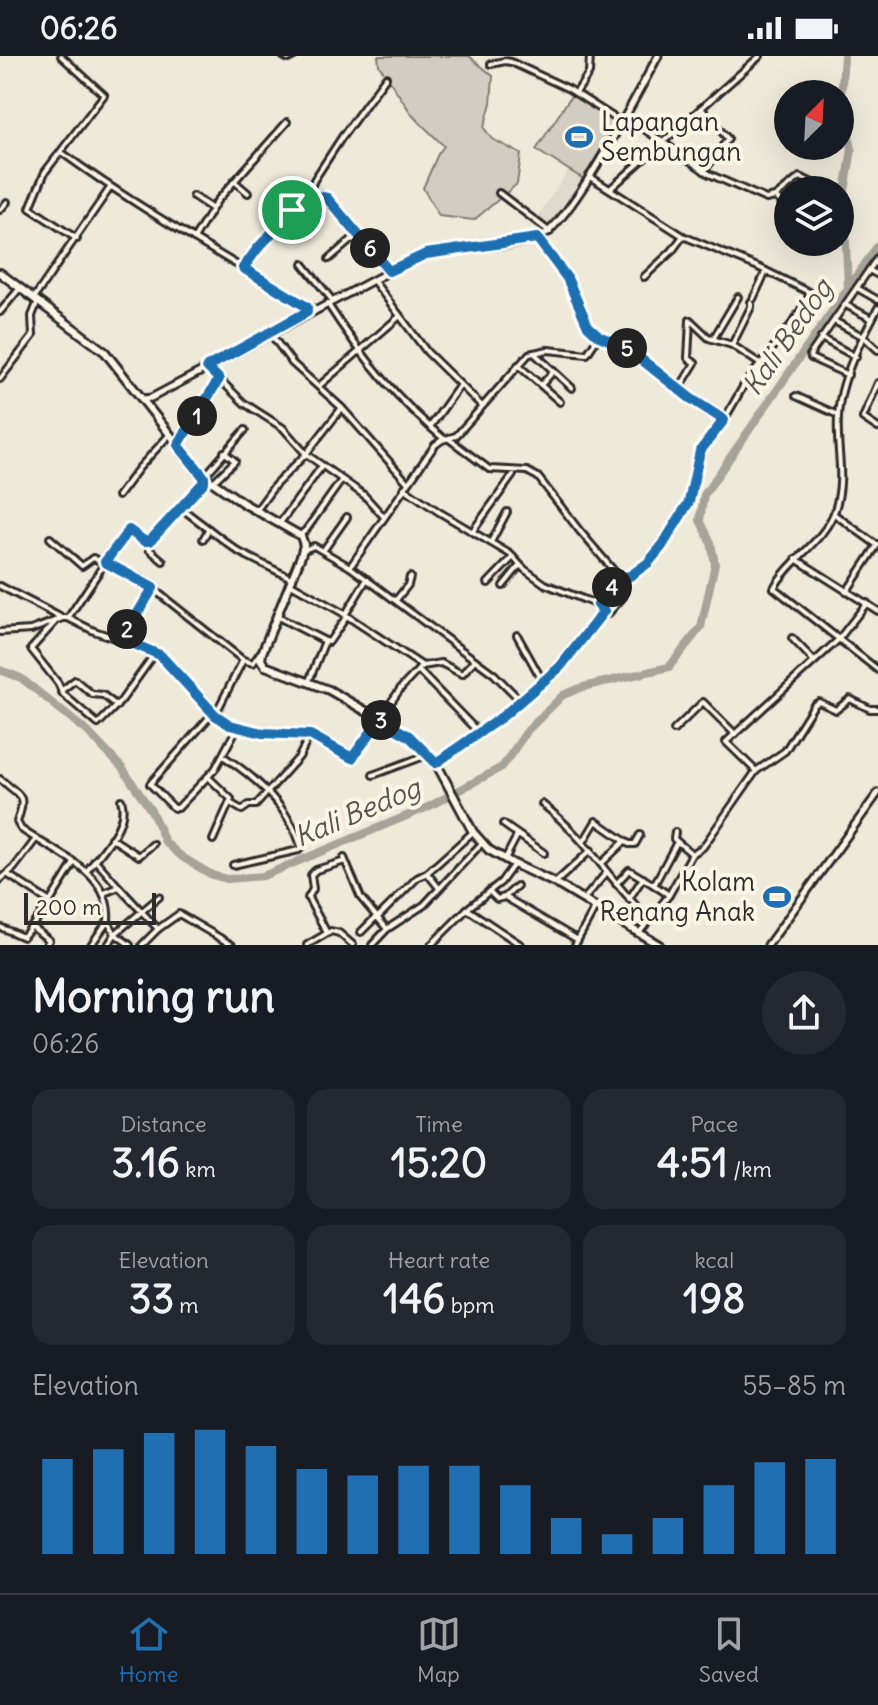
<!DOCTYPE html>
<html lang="en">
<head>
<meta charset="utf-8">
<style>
  :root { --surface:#171b24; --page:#242831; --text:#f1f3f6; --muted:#9ea1a6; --line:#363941; --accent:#1f6fb2 }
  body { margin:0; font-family:Delius,sans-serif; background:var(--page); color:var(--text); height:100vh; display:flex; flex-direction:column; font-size:30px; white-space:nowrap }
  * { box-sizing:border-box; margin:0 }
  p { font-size:26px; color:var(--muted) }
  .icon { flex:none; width:44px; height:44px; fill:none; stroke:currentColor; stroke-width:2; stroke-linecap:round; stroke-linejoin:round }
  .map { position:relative; height:889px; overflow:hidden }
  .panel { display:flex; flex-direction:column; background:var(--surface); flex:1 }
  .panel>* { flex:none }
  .needle { width:52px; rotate:24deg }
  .buttons { position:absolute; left:774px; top:24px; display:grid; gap:16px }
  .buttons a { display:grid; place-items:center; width:80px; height:80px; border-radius:50%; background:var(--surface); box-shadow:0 8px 32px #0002; font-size:40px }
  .scale { position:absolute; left:24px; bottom:20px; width:132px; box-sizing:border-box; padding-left:8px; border:4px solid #2b2b2b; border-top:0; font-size:22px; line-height:28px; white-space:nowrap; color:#2b2b2b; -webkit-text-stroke:6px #fcf5e5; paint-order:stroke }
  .pin { position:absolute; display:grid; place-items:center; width:68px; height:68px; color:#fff; margin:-34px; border:4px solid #fff; border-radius:50%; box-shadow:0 2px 8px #0007 }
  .km { position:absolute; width:40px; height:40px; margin:-20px; border-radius:50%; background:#222; color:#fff; font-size:22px; line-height:40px; text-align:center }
  .round { display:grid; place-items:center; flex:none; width:84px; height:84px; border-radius:42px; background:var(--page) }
  .overview { display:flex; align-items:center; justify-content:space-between; height:136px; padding:0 32px }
  h1 { font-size:44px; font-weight:700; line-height:60px }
  .figures { display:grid; grid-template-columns:repeat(3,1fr); gap:12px; height:136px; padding:8px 32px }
  .figures div { display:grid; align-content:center; border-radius:20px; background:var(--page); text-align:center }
  .figures b { font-size:40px; font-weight:700 }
  .figures small { font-size:22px; font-weight:400 }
  .figures p { font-size:22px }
  .chart { height:224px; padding:16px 32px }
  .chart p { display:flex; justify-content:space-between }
  .chart svg { width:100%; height:144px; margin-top:8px; stroke:var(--accent); stroke-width:6 }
  .status { display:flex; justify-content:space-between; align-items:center; height:56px; padding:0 40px; background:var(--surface); direction:ltr }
  .status svg { height:22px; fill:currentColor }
  .tab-bar { display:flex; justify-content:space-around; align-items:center; height:112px; border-top:2px solid var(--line); background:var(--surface); font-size:22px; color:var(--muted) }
  .tab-bar a { display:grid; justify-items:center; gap:4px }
  .tab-bar .active { color:var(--accent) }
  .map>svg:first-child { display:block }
  .built { fill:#e0dacc }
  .green { fill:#d2cdc0; stroke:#7e7c76; stroke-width:2 }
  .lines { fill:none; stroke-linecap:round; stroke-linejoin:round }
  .river { stroke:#a6a399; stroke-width:8 }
  .minor-casing { stroke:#2b2b2b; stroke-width:10 }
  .tertiary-casing { stroke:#2b2b2b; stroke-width:11 }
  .secondary-casing { stroke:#2b2b2b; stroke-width:12 }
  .minor { stroke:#fcf5e5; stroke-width:4 }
  .tertiary { stroke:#fcf5e5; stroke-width:5 }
  .secondary { stroke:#fcf5e5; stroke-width:6 }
  .route-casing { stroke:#fff; stroke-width:16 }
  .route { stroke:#1f6fb2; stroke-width:10 }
  .labels { text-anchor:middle; stroke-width:8; stroke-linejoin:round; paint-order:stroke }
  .poi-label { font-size:26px; fill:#2b2b2b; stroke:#fcf5e5; text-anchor:start }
  .water-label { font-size:28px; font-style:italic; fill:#565552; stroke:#fcf5e5 }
</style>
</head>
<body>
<div class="status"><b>06:26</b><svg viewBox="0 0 49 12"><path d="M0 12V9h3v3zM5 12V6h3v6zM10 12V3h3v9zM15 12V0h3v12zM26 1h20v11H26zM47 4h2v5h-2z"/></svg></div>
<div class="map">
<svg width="878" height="889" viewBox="0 0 878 889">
  <rect width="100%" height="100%" fill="#efe9da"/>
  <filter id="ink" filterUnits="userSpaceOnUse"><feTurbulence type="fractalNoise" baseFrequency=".0125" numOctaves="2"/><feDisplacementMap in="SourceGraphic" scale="16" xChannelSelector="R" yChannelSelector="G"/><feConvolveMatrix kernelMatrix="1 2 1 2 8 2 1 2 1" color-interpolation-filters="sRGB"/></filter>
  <g filter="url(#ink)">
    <path class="built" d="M569,114L587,125L553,176L535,164Z"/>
    <g class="green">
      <path d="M378,0H469L493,20L491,47L484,72L492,83L521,98L517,128L474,164L439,160L423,132L438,98L444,90L413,60L379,9Z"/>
      <path d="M573,37L620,67L587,125L536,94Z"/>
    </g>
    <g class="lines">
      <g class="river">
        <path d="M844,0L841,42L852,93L844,141L848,233"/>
        <path d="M0,614L21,622L88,676L123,713L152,756L165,786L182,801L212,819L227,823L263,820L428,751L502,711L527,675L563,639L583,631L669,611L701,571L715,508L711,487L700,464L704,439L878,189"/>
      </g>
      <g class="minor-casing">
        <g id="minor">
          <path d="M61,0L104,39L45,116L30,152L77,183"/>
          <path d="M283,0L288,3L294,0"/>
          <path d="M491,8L505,5L511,6L569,33L621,66"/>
          <path d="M576,37L589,17L590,0"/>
          <path d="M701,52L728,83L704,115"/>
          <path d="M625,60L709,118L766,143L775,141L800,121L828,134"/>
          <path d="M61,96C139,153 224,200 307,251L316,253"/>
          <path d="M589,120L683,180L758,211L811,237L794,265L744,329L724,364L700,395L689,446L662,490L648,507L630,520L620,522L598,549"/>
          <path d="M234,125L248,137"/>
          <path d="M610,133L760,0"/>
          <path d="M499,137L550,176"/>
          <path d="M308,138L321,139L327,142L389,215"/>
          <path d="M193,140L211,152"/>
          <path d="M775,141L788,151"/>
          <path d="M0,154L7,146"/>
          <path d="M537,182L567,222L588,270L599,280L627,292L690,342L724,364"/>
          <path d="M194,183L217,145L287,66"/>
          <path d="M329,203L358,178"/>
          <path d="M303,208L332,244"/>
          <path d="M243,212L287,160L306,143L314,124L342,81L386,21"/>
          <path d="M869,214L878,219"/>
          <path d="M644,221L672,195L683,180"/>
          <path d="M373,224L427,296L482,350"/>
          <path d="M857,232L878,244"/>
          <path d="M34,242L110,132"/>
          <path d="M753,243L766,215"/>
          <path d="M327,247C359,297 398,345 444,383"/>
          <path d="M846,249L872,263"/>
          <path d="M878,252C861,284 839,325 838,362C836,396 846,420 835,454C825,485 789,504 774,532L878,614"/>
          <path d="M0,256L20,232"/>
          <path d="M690,264L709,282L732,289L762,309"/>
          <path d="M834,265L864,281L878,294"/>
          <path d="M270,277L292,307L342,352L408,427"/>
          <path d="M821,282L856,301"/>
          <path d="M713,283L738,241"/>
          <path d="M732,289L751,251V246"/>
          <path d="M534,297L572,332"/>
          <path d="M518,309L560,346"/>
          <path d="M207,311L244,347L283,372L306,398L364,439L384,461"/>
          <path d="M848,319L811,302L810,299L878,201"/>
          <path d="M0,323L33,280L32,260L38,245"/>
          <path d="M878,327L863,362L878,372"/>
          <path d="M541,329L553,316"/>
          <path d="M319,330L400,260"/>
          <path d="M679,333L695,307L688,302L690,264"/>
          <path d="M796,340L838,359"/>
          <path d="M430,371L460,329"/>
          <path d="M449,383L489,413L527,415L538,421L579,474L620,522"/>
          <path d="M178,389L219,323"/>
          <path d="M212,427L235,405L224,396"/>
          <path d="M404,432L439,456L510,498L524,513L545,528L598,549L608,558L623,541"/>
          <path d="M118,440L139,412L170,378"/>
          <path d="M181,452L239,496L293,523"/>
          <path d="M256,455L275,429L306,398L341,353"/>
          <path d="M834,458L877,489"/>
          <path d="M280,467L322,410"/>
          <path d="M472,476L513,419"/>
          <path d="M300,479L306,474L341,425"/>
          <path d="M50,482L82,510L93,502L142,524L243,604L253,607L260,597"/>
          <path d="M203,483L209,473"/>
          <path d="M147,486L149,493L163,505"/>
          <path d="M491,486L507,456"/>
          <path d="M304,494L314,490L350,511L475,604L494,618L521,645"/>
          <path d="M323,495L347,461"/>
          <path d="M796,503L878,555"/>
          <path d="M350,511L435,389L442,384L456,380L529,298L548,294L587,298L599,280"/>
          <path d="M488,527L513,501"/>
          <path d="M291,528L341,556L421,609"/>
          <path d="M0,530L62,562"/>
          <path d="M503,530L520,509"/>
          <path d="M847,535L878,488"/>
          <path d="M396,544L408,529L410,521"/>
          <path d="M345,559L367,523"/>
          <path d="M278,561L325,585"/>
          <path d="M68,562L94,575L156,596L215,659L230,669L262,677L310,679L352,702L401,632L422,610L441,607L462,618L475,604"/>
          <path d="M57,564L31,593L58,627L63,638L98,668L121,645L156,596"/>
          <path d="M0,576L31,574L63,562H68L123,480L129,474L144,485H150L204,426V421L245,374"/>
          <path d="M517,579L543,626"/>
          <path d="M792,582L814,605"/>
          <path d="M122,583L153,532"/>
          <path d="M418,614L479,677"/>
          <path d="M309,625L325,585L329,586L347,560"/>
          <path d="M61,635L75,624L92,638L103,639L117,650"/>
          <path d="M213,657L150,728L174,752H178L215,713L237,672"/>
          <path d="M215,659L243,604"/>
          <path d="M674,674L703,646L735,678"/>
          <path d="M223,700C257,722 288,750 301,790L299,794L233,809"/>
          <path d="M436,707L503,660L560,611L604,555"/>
          <path d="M756,715L726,686L838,584L867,547"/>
          <path d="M373,719L427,699"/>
          <path d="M208,721L231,743L213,784"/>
          <path d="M0,723C21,741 27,738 17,766L21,773C54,797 112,815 108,865L91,889"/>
          <path d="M230,747L242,754L249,749H256L299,701L310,679"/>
          <path d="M542,748C587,782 610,826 650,864"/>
          <path d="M503,768L544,797"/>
          <path d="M675,776L674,783L692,798"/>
          <path d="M111,782L139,800L153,788"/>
          <path d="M584,785L596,765L629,788H635L640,779"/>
          <path d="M344,802L361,842L387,873"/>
          <path d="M505,803L517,780"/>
          <path d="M95,804L119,831"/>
          <path d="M602,807L624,786"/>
          <path d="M87,815C100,797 130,768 121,744"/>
          <path d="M427,817L439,832"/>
          <path d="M7,818L50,846"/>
          <path d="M0,824L14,812L36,783"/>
          <path d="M555,827L591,794"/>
          <path d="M616,828L629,814L654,829"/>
          <path d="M489,835L497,843L505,841L578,884"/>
          <path d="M104,837L119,831L158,873"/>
          <path d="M669,839L654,829L677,786"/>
          <path d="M505,841L517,830"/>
          <path d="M584,843L607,816"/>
          <path d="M629,843L643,822"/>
          <path d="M467,853L521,889"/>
          <path d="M377,862L417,822L427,817L473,776"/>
          <path d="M0,871L23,881L46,852L74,807"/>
          <path d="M32,871L49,884L46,889"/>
          <path d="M361,876L376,861"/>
          <path d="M327,877L308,842L313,833L311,819L316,814L345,805"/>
          <path d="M639,877L669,839L692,798L703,791L756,715L785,695L814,649L819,646L836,654L850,643L870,653H878"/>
          <path d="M108,889L115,878L108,865"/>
          <path d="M130,889L115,878L159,841"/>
          <path d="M142,889L158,873L179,858L232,889"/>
          <path d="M307,889L331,875L339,877L353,889"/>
          <path d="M372,889L387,873L424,849L482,787"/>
          <path d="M431,889L467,853L501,826L514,808"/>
          <path d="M575,889L595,852"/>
        </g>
      </g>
      <g class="tertiary-casing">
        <g id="tertiary">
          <path d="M144,343L151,342L411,204C452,188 497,195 538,182C568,173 640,33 658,0"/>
          <path d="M768,889L878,737"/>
        </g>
      </g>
      <g class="secondary-casing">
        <path id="secondary" d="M0,217L105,296L201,418L243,447L301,480L304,489L301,500L262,597L261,604L265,610L329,634L409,680L436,707L473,776L489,794L514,808L555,827L659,889"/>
      </g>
      <use href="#minor" class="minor"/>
      <use href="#tertiary" class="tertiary"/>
      <use href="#secondary" class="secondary"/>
    </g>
  </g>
  <g class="lines" filter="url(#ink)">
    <g class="route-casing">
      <path id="route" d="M308,138L327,142L389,215L426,198L537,182L567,222L588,270L599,280L627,292L690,342L724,364L700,395L689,446L662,490L648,507L630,520L620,522L598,549L604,555L560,611L503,660L436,707L409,680L380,664L352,702L310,679L262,677L230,669L215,659L160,599L122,583L153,532L105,506L129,474L144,485H150L204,426V421L178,389L219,323L207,311L307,256V251L243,212L258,192Z"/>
    </g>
    <use href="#route" class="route"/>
  </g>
  <defs>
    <g id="stadium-bare" transform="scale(2.16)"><path d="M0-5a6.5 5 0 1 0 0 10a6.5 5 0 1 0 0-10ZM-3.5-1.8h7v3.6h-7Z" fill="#1f6fb2" stroke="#fcf5e5" stroke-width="2.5" paint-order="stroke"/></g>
  </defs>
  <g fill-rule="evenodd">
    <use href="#stadium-bare" x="579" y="81"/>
    <use href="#stadium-bare" x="777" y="841"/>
  </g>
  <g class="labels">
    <g class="poi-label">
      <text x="601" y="75">Lapangan<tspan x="601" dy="30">Sembungan</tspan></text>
      <text x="755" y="835" text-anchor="end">Kolam<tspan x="755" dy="30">Renang Anak</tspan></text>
    </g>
    <g class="water-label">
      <text transform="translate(787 281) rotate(-55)" y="10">Kali Bedog</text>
      <text transform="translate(357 756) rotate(-23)" y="10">Kali Bedog</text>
    </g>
  </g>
</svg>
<div class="buttons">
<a><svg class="needle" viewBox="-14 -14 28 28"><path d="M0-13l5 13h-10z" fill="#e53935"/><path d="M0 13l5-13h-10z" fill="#9ea1a6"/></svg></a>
<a><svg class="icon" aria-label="layers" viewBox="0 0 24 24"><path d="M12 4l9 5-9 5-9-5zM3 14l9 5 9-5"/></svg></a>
</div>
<div class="scale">200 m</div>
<div class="pin" style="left:292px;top:154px;background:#1e9e55"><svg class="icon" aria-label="arrive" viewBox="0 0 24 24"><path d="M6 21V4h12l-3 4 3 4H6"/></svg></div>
<b class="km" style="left:197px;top:360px">1</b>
<b class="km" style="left:127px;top:573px">2</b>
<b class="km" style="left:381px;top:664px">3</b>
<b class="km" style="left:612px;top:531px">4</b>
<b class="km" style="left:627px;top:292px">5</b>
<b class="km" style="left:370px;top:192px">6</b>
</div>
<section class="panel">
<div class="overview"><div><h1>Morning run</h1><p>06:26</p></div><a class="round"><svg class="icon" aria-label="share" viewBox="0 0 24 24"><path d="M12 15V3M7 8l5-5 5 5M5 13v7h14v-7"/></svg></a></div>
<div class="figures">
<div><p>Distance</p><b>3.16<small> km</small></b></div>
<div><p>Time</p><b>15:20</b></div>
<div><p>Pace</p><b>4:51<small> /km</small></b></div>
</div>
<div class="figures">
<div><p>Elevation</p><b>33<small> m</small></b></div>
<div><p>Heart rate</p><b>146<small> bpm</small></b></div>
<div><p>kcal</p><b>198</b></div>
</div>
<div class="chart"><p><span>Elevation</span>55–85 m</p>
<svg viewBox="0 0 160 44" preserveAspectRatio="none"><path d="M5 44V15M15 44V12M25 44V7M35 44V6M45 44V11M55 44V18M65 44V20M75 44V17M85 44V17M95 44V23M105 44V33M115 44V38M125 44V33M135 44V23M145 44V16M155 44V15"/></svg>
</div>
</section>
<nav class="tab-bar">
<a class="active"><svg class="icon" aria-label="home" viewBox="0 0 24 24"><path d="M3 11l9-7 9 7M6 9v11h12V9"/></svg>Home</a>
<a><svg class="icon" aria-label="map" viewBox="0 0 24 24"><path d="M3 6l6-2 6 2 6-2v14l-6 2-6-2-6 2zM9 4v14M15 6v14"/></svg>Map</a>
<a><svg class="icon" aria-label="saved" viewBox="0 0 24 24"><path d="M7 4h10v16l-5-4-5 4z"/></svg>Saved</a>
</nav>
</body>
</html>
